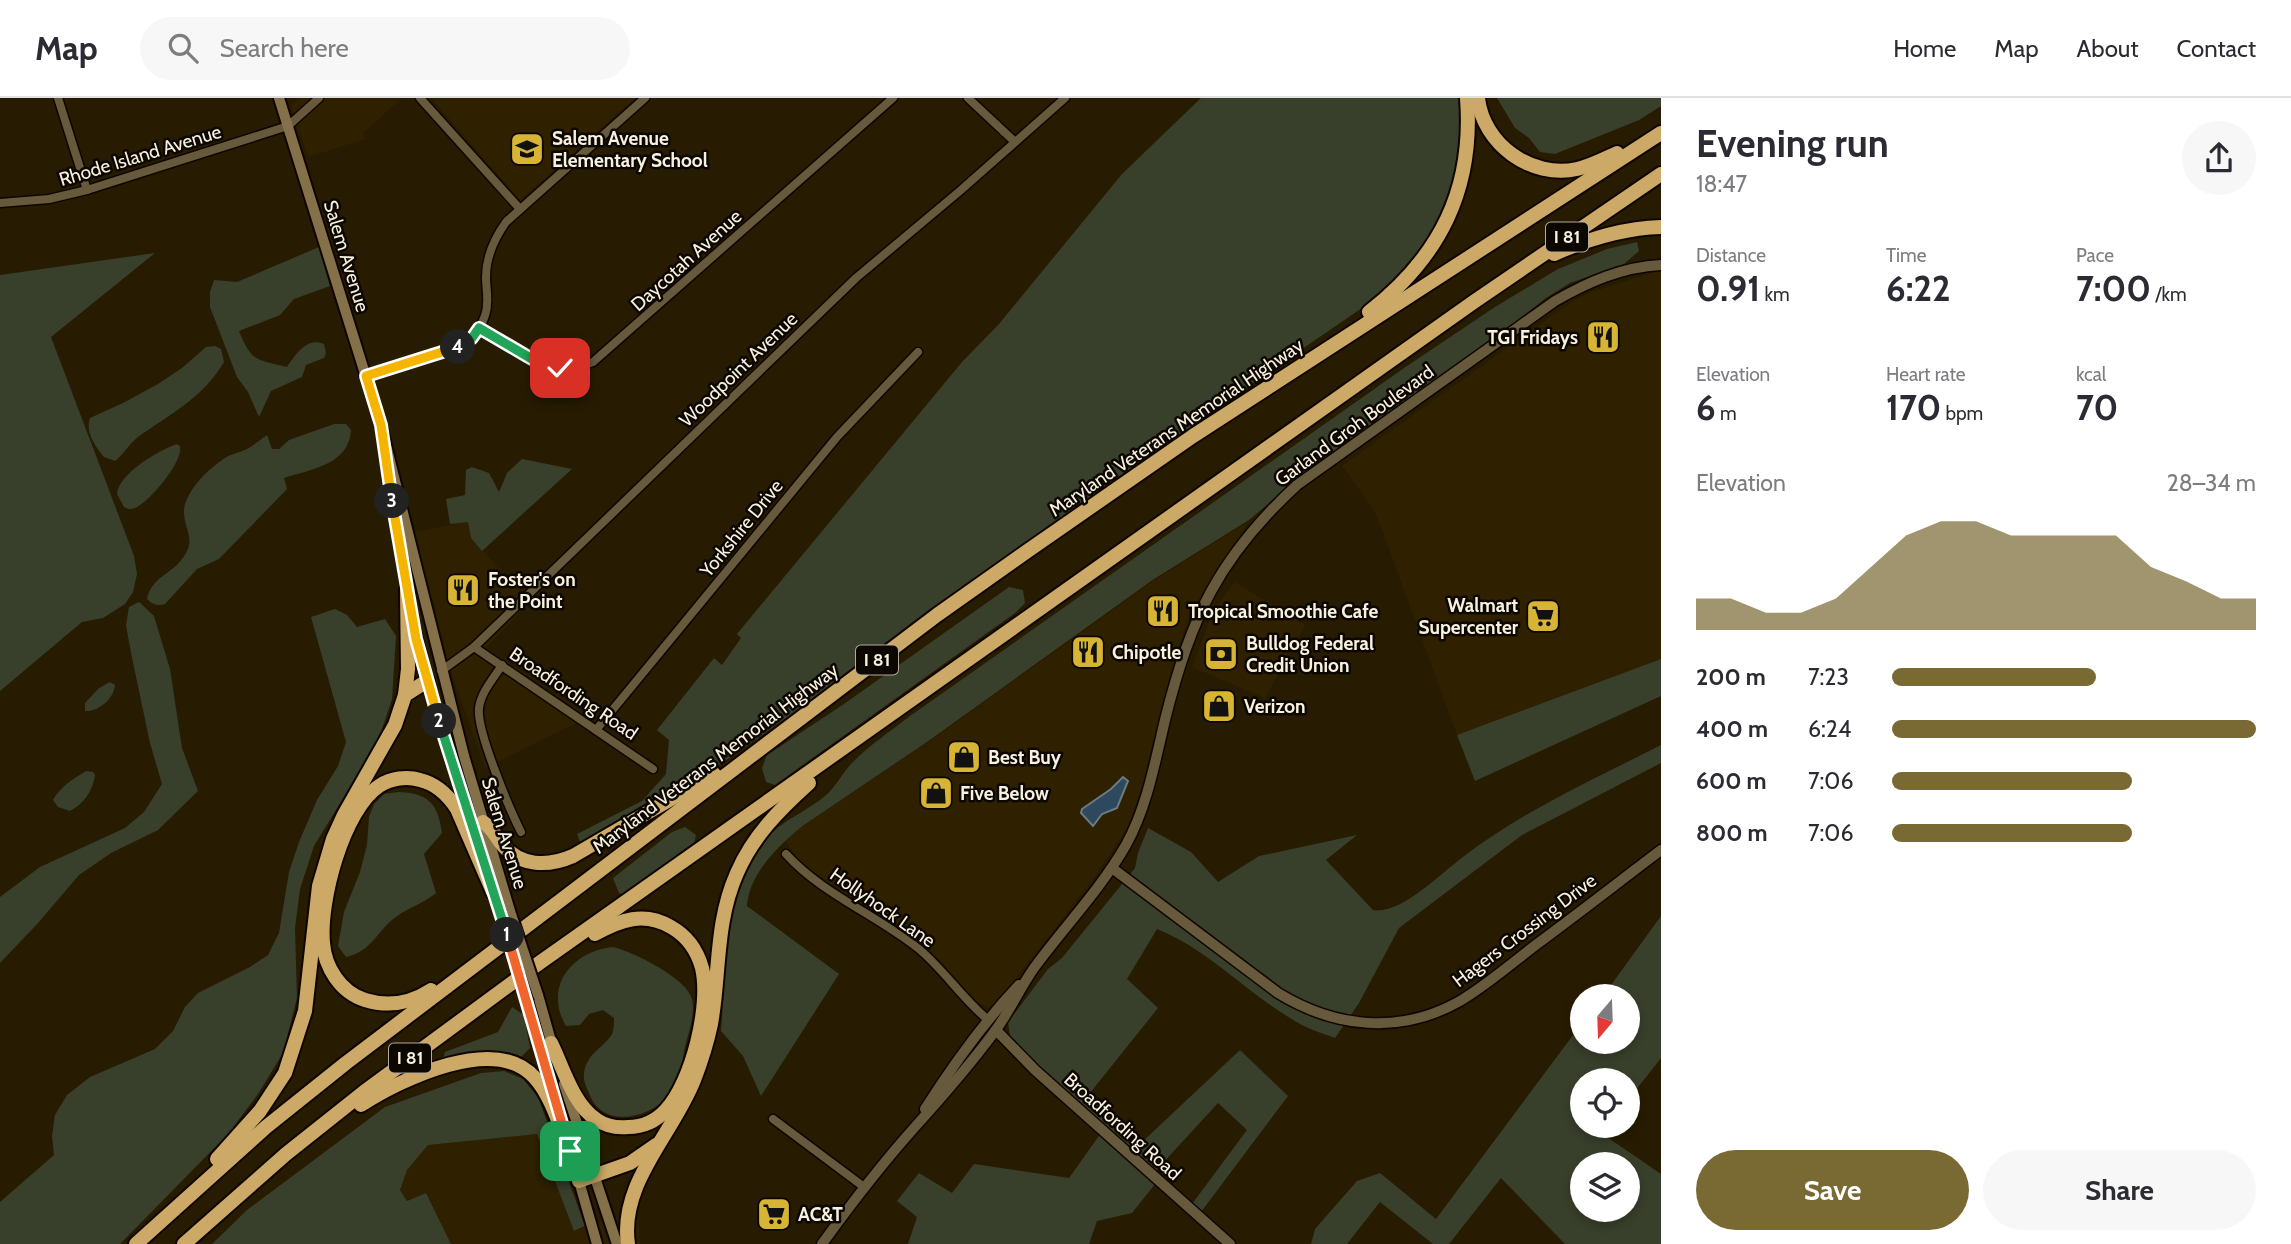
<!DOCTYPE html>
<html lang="en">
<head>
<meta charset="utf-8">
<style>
  :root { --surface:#fff; --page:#f7f7f7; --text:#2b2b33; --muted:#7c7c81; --line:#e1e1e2; --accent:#796933 }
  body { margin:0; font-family:Cabin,sans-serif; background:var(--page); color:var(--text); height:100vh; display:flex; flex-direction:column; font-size:26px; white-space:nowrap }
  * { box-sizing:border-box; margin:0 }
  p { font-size:23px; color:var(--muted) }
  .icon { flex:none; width:38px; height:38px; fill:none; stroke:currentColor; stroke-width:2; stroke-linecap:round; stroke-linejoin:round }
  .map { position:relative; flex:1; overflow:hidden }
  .details { display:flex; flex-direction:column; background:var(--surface); width:630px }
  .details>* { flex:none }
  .needle { width:46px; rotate:199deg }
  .buttons { position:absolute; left:1570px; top:886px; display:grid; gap:14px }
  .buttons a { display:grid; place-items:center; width:70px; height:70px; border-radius:50%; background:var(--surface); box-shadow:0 4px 10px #0003; font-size:35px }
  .pin { position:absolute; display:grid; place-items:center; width:60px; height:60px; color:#fff; margin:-30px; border-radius:14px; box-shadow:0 4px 10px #0006 }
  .km { position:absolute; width:35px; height:35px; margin:-18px; border-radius:50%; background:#222; color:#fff; font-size:19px; line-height:35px; text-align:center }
  .round { display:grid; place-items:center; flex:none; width:74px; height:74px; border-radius:37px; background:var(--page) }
  .head { display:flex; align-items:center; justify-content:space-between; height:119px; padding:0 35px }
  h1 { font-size:38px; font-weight:700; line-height:52px }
  .figures { display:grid; grid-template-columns:repeat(3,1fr); gap:10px; height:119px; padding:7px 35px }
  .figures div { display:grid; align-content:center }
  .figures b { font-size:35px; font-weight:700 }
  .figures small { font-size:19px; font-weight:400 }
  .figures p { font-size:19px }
  .chart { height:196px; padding:14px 35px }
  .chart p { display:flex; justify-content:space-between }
  .chart svg { width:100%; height:126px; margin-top:7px; fill:var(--accent); opacity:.7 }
  .action { display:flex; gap:14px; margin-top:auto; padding:14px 35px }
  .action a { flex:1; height:80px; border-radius:42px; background:var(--accent); color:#fff; font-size:28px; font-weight:700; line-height:80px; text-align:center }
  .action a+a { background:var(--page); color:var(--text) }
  ul { padding:0 35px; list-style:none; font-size:23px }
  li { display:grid; grid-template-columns:112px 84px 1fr; align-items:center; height:52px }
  li i { height:18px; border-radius:9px; background:var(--accent) }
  header { display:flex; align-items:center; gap:42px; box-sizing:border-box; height:98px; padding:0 35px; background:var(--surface); border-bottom:2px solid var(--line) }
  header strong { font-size:33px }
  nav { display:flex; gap:38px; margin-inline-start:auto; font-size:24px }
  .search { width:490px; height:63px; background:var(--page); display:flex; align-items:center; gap:18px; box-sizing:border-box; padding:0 24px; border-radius:38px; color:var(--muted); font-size:26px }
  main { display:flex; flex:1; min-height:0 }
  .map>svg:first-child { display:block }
  .built { fill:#2f2100 }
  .green { fill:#383f2b; fill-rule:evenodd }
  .water { fill:#2e485e; stroke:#6b7b85; stroke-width:2 }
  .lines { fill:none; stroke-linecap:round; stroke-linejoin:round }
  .minor-casing { stroke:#100600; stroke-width:11 }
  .tertiary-casing { stroke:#100600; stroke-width:13 }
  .secondary-casing { stroke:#100600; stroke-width:14 }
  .motorway-casing { stroke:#100600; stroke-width:18 }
  .minor { stroke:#66593c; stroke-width:8 }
  .tertiary { stroke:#66593c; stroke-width:10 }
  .secondary { stroke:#857149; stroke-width:10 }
  .motorway { stroke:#cda968; stroke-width:14 }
  .secondary-bridge-casing { stroke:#100600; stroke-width:14; stroke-linecap:butt }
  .secondary-bridge { stroke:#857149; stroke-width:10 }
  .split-1-casing { stroke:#fff; stroke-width:14 }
  .split-2-casing { stroke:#fff; stroke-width:14 }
  .split-3-casing { stroke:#fff; stroke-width:14 }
  .split-4-casing { stroke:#fff; stroke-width:14 }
  .split-5-casing { stroke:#fff; stroke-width:14 }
  .split-1 { stroke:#f0652b; stroke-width:9 }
  .split-2 { stroke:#22a559; stroke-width:9 }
  .split-3 { stroke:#f5b400; stroke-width:9 }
  .split-4 { stroke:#f5b400; stroke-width:9 }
  .split-5 { stroke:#22a559; stroke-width:9 }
  .labels { text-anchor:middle; stroke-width:5; stroke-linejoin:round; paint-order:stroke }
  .shield { fill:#0c0701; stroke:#b1ab9e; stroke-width:2 }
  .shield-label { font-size:18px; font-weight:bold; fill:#f8f1e1 }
  .poi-label { font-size:19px; font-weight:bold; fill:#f8f1e1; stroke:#0c0701; text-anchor:start }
  .street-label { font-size:19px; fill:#f8f1e1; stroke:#0c0701 }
</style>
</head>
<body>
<header>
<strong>Map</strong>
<div class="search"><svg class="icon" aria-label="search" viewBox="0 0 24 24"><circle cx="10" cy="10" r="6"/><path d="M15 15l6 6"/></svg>Search here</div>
<nav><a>Home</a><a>Map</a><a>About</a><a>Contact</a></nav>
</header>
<main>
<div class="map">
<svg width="1661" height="1146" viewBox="0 0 1661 1146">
  <rect width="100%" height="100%" fill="#271c01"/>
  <g class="built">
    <path d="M300,0H402L363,35L365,41L308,59L291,7Z"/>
    <path d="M431,0H635L520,102Z"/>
    <path d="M1654,174H1661V561L1457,637L1380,426L1374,412L1342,368L1567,207L1589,195Z"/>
    <path d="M468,423L471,440L530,504L480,556L578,624L485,670L444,553L415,434Z"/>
    <path d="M1248,424L1191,514L1174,562L1142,689L1127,731L1093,781L996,906L987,909L974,902L938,860L918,843L800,765L786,743L804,727L927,645L1156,481Z"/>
    <path d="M1235,484L1305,527L1265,600L1192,569L1209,524L1222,500Z"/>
    <path d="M537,1036L574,1133L616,1119L638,1121L640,1146H451L426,1095L407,1103L400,1092L407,1072L428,1047Z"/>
  </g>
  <g class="green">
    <path d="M1201,0H1461V59L1442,120L1416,163L1381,197L1264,277L747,648L685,690L582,749L577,736L642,703L666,676L669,642L657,632L714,560L722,567L741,540L737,536L962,264L999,226L1122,76Z"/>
    <path d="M1497,0H1661V8L1639,22L1555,56L1540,54L1529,40L1515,30Z"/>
    <path d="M1637,144L1639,153L1624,166L1570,185L1546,200L1487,246L1283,393L1249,422L1154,481L927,644L804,727C780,746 749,775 747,808L839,876L761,998L743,958L721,933C726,874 725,772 776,731C791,719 809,711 825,698C836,689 842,675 852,665C869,647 891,633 910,618L1407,268L1495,209L1558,171L1607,151Z"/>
    <path d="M319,149L330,188L294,201L280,217L239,233C252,264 255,261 287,269C296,256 307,239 324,246L326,255L324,260L306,267L302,279L271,293L259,319L248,294L237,279L210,209V194L214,182L237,184Z"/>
    <path d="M155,155L51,239L134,458L137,476L133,494L125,506L103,520L82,524L0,593V177Z"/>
    <path d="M215,248L221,251L224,264C203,300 170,316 138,339C129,346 124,356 115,363L104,359C95,348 85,334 90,320L123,305L158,286L182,270L206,249Z"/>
    <path d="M334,326H346L351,332C349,367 311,371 284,380L287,391L219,461L197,471L165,506C157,508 153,507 147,501C151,480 171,476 182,461C197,442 185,434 184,415C183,395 209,370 225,360C231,356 238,355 245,352C253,348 260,342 267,337L272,351H279L289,342Z"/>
    <path d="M177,346L180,348C184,363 149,404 135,410C130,412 128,411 124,409L117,396C118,376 159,352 177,346Z"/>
    <path d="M522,361L572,371L482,453L471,440L468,424L450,426L446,401L465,397L466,372L472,369L489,375L499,394L507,375Z"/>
    <path d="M1009,489L1023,492L1025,505L1015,515L775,687L766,684L762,670L767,657L841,608Z"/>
    <path d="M139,504L154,518L170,571L182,650L198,693L158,732L111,755L79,777L38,825L0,865V799L40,769L125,730L144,714L162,686L150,645L131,555L126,527L129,509Z"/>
    <path d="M335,511L347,517L357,529L385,521L396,538L392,601L378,643L314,748L300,791L295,830L297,900L283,955L258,996L228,1036L120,1146H0V1104L54,1057L52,1038L55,1017L67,997L90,979L155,951L173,933L185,909L198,895L250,869L268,857L279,835L289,774L299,744L317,702L338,668L346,644L311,519Z"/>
    <path d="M1661,561V598L1475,683L1457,637Z"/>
    <path d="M110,584L115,587C114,601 98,614 85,613V605L99,590Z"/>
    <path d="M1661,647V665L1522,737L1399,830L1359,905L1335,940C1325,936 1314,933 1304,928C1252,901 1212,853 1157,831L1127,881L1158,910L1090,995L1140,1046L1240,952L1288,998L1201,1114L1192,1106L1247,1032L1218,1005L1150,1079L1156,1085L1132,1115L1097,1123L1089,1146H908L917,1119L897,1103L919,1075L952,1095L974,1066L1069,1080L1101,1035L1012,952L1008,924L1048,871L1062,860L1135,770L1138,755L1148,730L1191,754L1218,784L1259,758L1357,737L1326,762L1373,812C1401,817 1441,775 1463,759C1524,712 1593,682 1661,647Z"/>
    <path d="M86,673L93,674L95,677C93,692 84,706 70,713L58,709L53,702C61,688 73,681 86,673Z"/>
    <path d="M398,694C428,695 438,705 442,735L424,756L436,795C424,805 410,809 397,818C377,832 373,853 346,859L338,848L344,814L360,774L367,747L369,719L374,706L384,696Z"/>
    <path d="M685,729L696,737L693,751L625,797L619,795L613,780L672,734Z"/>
    <path d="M1661,818V960L1628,1002V982H1582V1027H1607L1601,1035L1661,1076V1146H1565L1501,1080L1449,1146H1433L1380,1104L1347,1146H1311L1315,1131L1357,1083L1380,1075L1436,1121L1582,925V943H1628V898H1603ZM1582,1066H1628V1111H1582Z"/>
    <path d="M613,849C633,854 687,880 692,901C696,917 687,938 684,954C682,968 679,988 668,999C646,1022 601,1030 589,995C587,991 584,984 584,980C583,957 603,951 612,936C614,931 614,925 614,920L603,912L589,916L580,927L566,928C543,889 572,853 613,849Z"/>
    <path d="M512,909L524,917L530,950L520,960L509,955L442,964L445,954L498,934Z"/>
    <path d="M504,973L523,981L538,999L585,1128L574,1133L537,1036L428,1047L407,1072L400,1092L407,1103L426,1095L451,1146H212L247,1112L385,1009L481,975Z"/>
  </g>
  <path class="water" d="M1123,679L1128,683L1117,710L1102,716L1093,728L1081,715L1082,711L1111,691Z"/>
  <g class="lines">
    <g class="minor-casing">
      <g id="minor">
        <path d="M58,0L87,92"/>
        <path d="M420,0L520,111"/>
        <path d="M968,0L1015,44"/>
        <path d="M0,105L49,101L87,92L288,28L319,0"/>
        <path d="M479,230C517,252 548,281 593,264L893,0"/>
        <path d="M366,278C390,270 457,256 472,240C480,231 487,217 487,206C488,197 486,188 486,179C486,158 494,141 506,124L645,0"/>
        <path d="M474,549L653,671"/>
        <path d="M502,567C494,580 481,594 479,610C476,632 510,712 521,734"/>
        <path d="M441,573L474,549L856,180L961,92L1065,0"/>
        <path d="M596,632L837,339L918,254"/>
        <path d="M786,756C822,796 877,817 919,851C944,872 962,900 987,921"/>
        <path d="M773,1021L864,1089"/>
      </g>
    </g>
    <g class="tertiary-casing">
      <g id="tertiary">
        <path d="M1112,770L1278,895C1335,930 1400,937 1460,903C1487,887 1512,865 1537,846C1579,815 1620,783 1661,752"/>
        <path d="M996,932L1035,972L1230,1146"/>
        <path d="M925,1011C953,967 983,925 1019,887"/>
        <path d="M822,1146C851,1106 881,1067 914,1030C942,999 970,967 995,933C1010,913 1020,890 1034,870C1064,829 1100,792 1126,747C1147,709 1155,664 1165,622C1190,520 1219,459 1297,387L1555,203C1588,184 1622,169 1661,167"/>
      </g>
    </g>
    <g class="secondary-casing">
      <g id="secondary">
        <path d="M279,0L381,327L464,658L510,813"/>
        <path d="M388,375L408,497"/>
        <path d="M412,520L427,583L476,740"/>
        <path d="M491,788L502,820"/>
        <path d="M538,897L553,950"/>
        <path d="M528,904L558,1009"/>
        <path d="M564,986L617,1146"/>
        <path d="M569,1048L597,1146"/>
      </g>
    </g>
    <g class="motorway-casing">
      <g id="motorway">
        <path d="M1478,0C1483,46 1531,81 1577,71C1591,68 1604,61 1617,55"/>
        <path d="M1554,156C1588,141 1624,130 1661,129"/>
        <path d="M1369,214C1440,159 1474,91 1467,0"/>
        <path d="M405,597L408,571L407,492"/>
        <path d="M483,724C492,730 495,737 501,745C519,769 548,769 573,758L714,676"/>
        <path d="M431,892C411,905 388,909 365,902C340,894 325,869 323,845C319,803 343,712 379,688C391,680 407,678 420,682C437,686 448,697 457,711L493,794"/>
        <path d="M551,945C563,969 573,1007 597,1022C606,1028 618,1030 628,1029C643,1029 656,1023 666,1012C692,984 711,907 702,870C697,852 687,838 671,829C644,813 620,822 595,836"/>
        <path d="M361,1007C401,981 496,935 535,980C552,999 560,1030 570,1053"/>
        <path d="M217,1061L260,1013L285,975L305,913L319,788L333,741L344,717L395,627L405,597L427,583"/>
        <path d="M579,1083L630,1065L656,1047"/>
        <path d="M136,1146L266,1029L346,965L937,517L1026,454L1193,338L1661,35"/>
        <path d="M184,1146L286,1056L364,994L535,868L1475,203L1661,76"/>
        <path d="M628,1146C619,1085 673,1036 694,982C701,964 707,945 711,926C720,875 715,824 737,775C753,738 779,712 809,685"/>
      </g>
    </g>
    <use href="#minor" class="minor"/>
    <use href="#tertiary" class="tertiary"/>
    <use href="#secondary" class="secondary"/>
    <use href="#motorway" class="motorway"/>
    <g class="secondary-bridge-casing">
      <g id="secondary-bridge">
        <path d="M510,813L538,897"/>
        <path d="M502,820L528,904"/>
      </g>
    </g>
    <use href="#secondary-bridge" class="secondary-bridge"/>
  </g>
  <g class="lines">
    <g class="split-1-casing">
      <path id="split-1" d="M507,837L570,1053"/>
    </g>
    <g class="split-2-casing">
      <path id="split-2" d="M439,623L507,837"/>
    </g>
    <g class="split-3-casing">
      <path id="split-3" d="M392,403L416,541L439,623"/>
    </g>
    <g class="split-4-casing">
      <path id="split-4" d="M392,403L381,327L366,278L458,249"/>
    </g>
    <g class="split-5-casing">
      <path id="split-5" d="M458,249L472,240L479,230L532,261L560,270"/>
    </g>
    <use href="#split-1" class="split-1"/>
    <use href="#split-2" class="split-2"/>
    <use href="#split-3" class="split-3"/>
    <use href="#split-4" class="split-4"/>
    <use href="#split-5" class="split-5"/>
  </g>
  <defs>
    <g id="school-square" transform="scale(1.75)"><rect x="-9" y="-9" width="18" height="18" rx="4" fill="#d8b434" stroke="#0c0701"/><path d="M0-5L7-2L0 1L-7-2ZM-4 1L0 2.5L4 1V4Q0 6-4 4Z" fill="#111"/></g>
    <g id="restaurant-square" transform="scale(1.75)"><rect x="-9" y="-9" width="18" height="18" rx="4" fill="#d8b434" stroke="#0c0701"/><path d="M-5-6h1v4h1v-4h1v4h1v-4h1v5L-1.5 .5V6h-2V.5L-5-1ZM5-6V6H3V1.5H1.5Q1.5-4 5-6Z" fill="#111"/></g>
    <g id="supermarket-square" transform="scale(1.75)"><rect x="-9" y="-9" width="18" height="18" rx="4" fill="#d8b434" stroke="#0c0701"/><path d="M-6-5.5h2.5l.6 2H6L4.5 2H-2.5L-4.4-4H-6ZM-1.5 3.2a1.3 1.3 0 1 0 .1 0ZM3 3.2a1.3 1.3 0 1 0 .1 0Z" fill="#111"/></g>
    <g id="bank-square" transform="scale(1.75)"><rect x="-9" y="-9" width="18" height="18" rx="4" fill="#d8b434" stroke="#0c0701"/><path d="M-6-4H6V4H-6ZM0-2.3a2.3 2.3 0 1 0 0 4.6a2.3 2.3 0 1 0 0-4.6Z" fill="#111"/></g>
    <g id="shop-square" transform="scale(1.75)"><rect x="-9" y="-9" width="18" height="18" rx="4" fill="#d8b434" stroke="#0c0701"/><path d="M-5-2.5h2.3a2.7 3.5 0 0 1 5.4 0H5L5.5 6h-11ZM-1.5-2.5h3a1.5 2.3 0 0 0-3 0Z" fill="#111"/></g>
  </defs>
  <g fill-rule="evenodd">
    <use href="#school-square" x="527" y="51"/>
    <use href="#restaurant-square" x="1603" y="239"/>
    <use href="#restaurant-square" x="463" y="492"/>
    <use href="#restaurant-square" x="1163" y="513"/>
    <use href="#supermarket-square" x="1543" y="518"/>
    <use href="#restaurant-square" x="1088" y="554"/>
    <use href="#bank-square" x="1221" y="556"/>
    <use href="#shop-square" x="1219" y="608"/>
    <use href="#shop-square" x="964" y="659"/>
    <use href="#shop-square" x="936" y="695"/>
    <use href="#supermarket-square" x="774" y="1116"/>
  </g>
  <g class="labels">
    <g class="shield">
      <rect x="1546" y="124.5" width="42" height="29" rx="5"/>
      <rect x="856" y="547.5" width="42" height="29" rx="5"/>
      <rect x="389" y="945.5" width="42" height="29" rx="5"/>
    </g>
    <g class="shield-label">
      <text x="1567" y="145">I 81</text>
      <text x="877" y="568">I 81</text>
      <text x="410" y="966">I 81</text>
    </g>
    <g class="poi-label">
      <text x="552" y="47">Salem Avenue<tspan x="552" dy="22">Elementary School</tspan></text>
      <text x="1578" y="246" text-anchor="end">TGI Fridays</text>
      <text x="488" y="488">Foster's on<tspan x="488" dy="22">the Point</tspan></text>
      <text x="1518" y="514" text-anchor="end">Walmart<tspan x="1518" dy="22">Supercenter</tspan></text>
      <text x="1188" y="520">Tropical Smoothie Cafe</text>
      <text x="1246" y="552">Bulldog Federal<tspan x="1246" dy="22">Credit Union</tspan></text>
      <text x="1112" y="561">Chipotle</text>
      <text x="1244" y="615">Verizon</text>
      <text x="988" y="666">Best Buy</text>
      <text x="960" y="702">Five Below</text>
      <text x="798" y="1123">AC&amp;T</text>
    </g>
    <g class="street-label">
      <text transform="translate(140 57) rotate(-17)" y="7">Rhode Island Avenue</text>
      <text transform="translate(347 158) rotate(73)" y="7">Salem Avenue</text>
      <text transform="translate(686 162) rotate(-42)" y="7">Daycotah Avenue</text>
      <text transform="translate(738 271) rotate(-44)" y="7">Woodpoint Avenue</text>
      <text transform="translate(1354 327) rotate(-36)" y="7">Garland Groh Boulevard</text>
      <text transform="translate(1176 329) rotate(-34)" y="7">Maryland Veterans Memorial Highway</text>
      <text transform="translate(741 430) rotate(-51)" y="7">Yorkshire Drive</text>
      <text transform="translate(574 595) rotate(34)" y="7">Broadfording Road</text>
      <text transform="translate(715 660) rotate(-37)" y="7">Maryland Veterans Memorial Highway</text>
      <text transform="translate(505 735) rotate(73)" y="7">Salem Avenue</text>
      <text transform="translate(883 809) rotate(35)" y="7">Hollyhock Lane</text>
      <text transform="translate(1524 832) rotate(-37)" y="7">Hagers Crossing Drive</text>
      <text transform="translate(1123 1028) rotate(42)" y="7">Broadfording Road</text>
    </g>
  </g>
</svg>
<div class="buttons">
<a><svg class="needle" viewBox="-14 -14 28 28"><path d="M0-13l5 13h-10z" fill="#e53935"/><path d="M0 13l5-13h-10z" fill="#7c7c81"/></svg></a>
<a><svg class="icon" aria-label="locate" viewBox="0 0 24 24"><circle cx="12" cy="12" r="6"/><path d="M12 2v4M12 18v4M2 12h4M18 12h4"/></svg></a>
<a><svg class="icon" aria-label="layers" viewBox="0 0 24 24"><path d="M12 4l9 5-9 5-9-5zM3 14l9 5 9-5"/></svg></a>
</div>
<div class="pin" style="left:570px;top:1053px;background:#1e9e55"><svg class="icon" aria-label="arrive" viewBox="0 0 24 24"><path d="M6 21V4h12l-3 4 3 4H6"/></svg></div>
<div class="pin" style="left:560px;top:270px;background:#d93025"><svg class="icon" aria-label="check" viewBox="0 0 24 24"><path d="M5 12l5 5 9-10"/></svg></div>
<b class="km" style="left:507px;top:837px">1</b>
<b class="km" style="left:439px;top:623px">2</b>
<b class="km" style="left:392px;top:403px">3</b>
<b class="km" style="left:458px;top:249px">4</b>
</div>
<section class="details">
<div class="head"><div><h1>Evening run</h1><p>18:47</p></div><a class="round"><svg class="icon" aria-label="share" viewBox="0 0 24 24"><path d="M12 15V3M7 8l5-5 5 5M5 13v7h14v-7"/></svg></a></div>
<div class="figures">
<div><p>Distance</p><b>0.91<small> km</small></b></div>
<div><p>Time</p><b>6:22</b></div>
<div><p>Pace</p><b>7:00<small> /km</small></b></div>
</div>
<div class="figures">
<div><p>Elevation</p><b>6<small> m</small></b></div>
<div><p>Heart rate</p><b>170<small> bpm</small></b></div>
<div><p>kcal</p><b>70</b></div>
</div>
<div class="chart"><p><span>Elevation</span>28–34 m</p>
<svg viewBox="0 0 160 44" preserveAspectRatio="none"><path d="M0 44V33L10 33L20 38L30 38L40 33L50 22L60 11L70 6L80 6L90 11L100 11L110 11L120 11L130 22L140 27L150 33L160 33V44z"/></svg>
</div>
<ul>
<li><b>200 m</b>7:23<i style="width:56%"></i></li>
<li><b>400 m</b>6:24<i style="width:100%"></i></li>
<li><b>600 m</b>7:06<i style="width:66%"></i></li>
<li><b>800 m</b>7:06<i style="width:66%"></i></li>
</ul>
<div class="action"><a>Save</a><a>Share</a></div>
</section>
</main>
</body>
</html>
